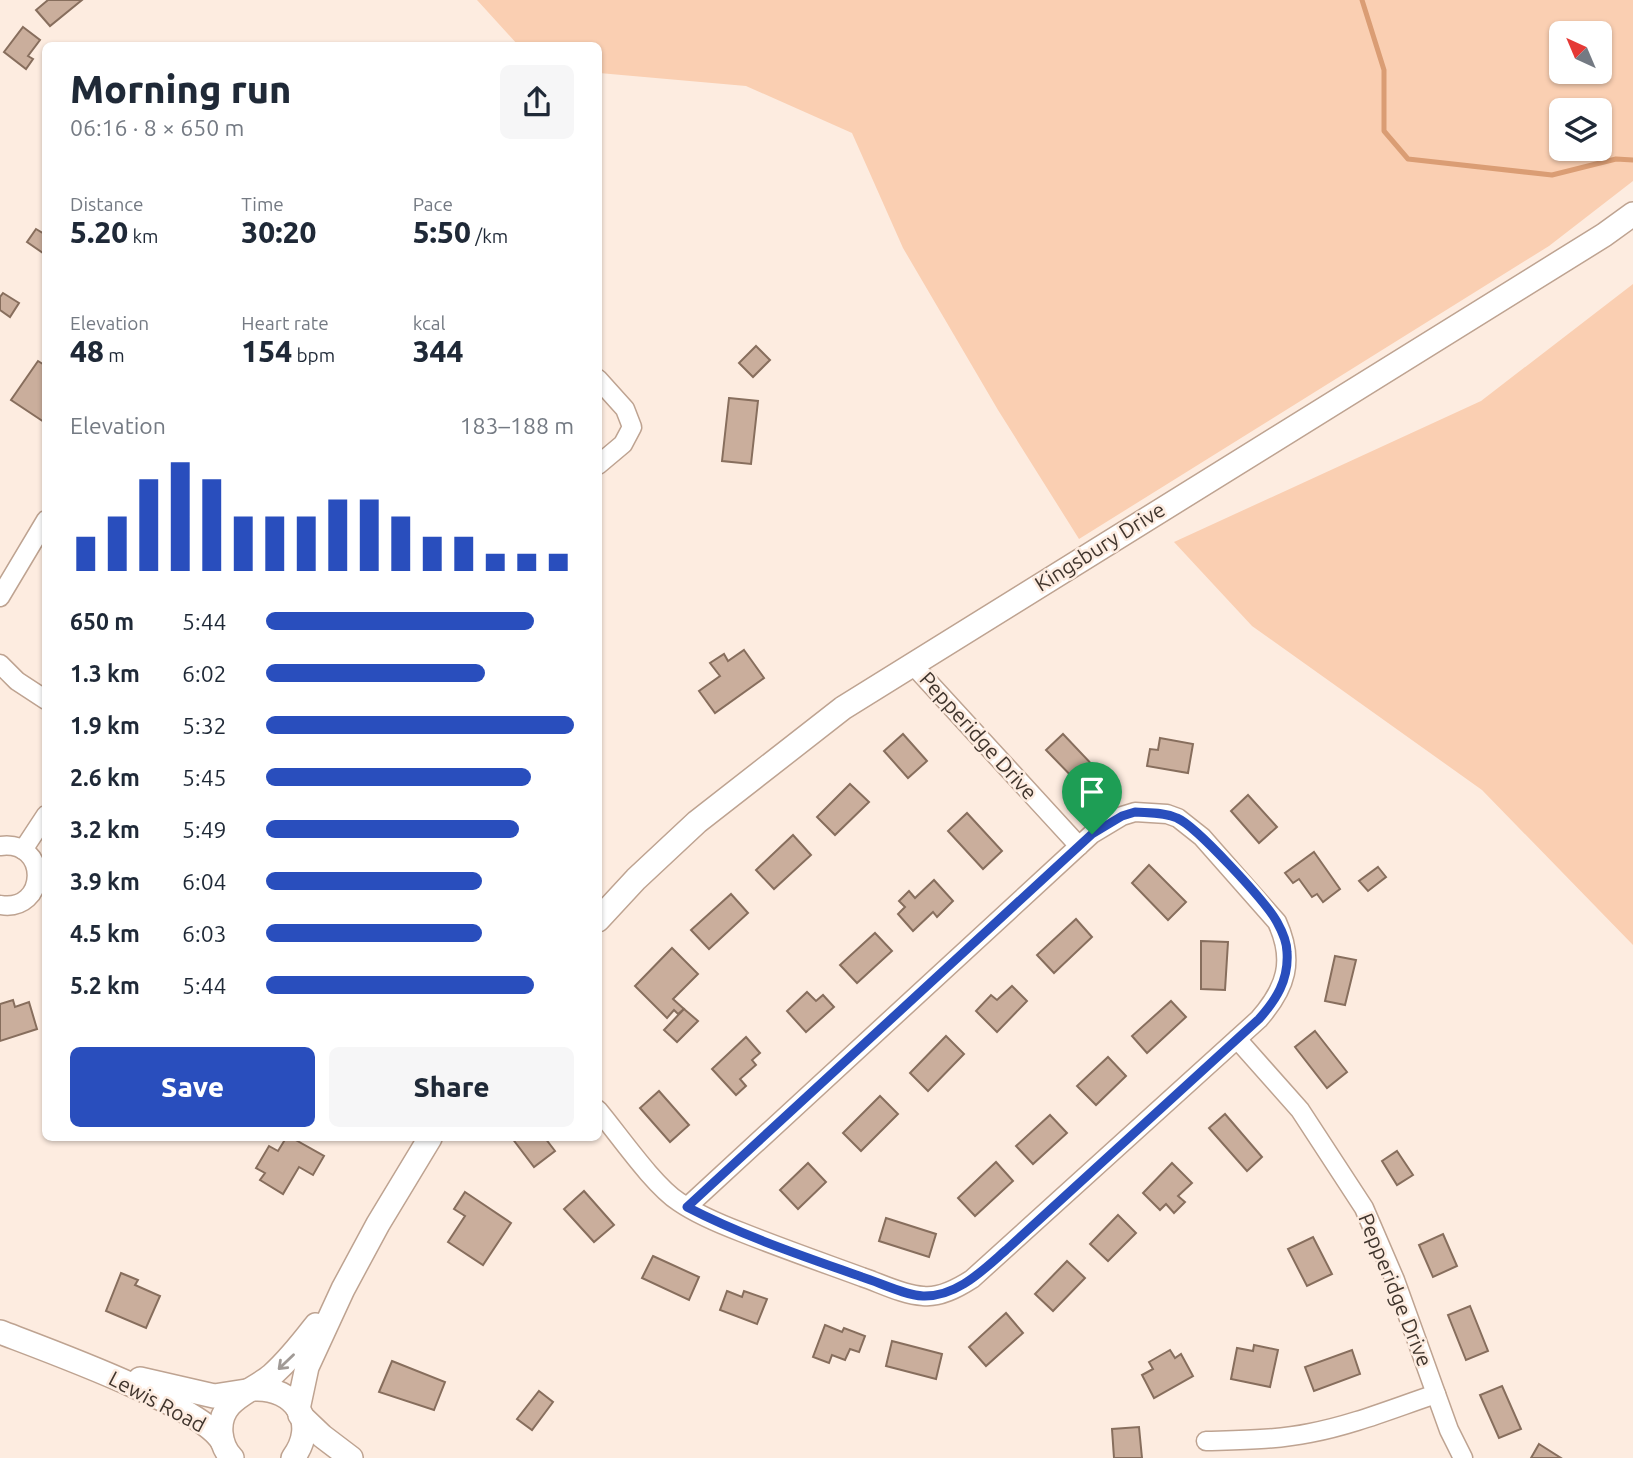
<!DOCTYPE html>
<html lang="en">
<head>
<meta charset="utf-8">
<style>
  :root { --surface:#fff; --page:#f6f6f7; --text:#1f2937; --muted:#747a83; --accent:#294ebd }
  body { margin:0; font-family:Ubuntu,sans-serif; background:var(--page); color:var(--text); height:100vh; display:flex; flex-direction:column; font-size:26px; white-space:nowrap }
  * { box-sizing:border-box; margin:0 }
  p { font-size:23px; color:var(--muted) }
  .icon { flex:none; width:38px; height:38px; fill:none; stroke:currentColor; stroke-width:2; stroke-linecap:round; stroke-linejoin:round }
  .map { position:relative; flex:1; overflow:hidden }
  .drawer { position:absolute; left:42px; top:42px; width:560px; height:1099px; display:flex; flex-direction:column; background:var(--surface); border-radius:10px; box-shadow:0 2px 5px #0004 }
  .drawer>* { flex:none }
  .needle { width:46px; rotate:316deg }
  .buttons { position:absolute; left:1549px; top:21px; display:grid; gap:14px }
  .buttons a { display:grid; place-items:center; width:63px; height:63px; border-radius:10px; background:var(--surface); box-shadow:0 2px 5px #0004; font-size:35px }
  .pin { position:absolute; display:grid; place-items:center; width:60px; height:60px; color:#fff; margin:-72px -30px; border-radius:50% 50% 50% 0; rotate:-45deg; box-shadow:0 0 7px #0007 }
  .pin .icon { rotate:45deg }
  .round { display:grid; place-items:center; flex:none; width:74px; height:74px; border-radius:10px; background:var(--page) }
  .headline { display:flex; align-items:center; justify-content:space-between; height:119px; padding:0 28px }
  h1 { font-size:38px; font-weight:800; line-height:52px }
  .stats { display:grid; grid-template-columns:repeat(3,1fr); gap:10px; height:119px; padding:7px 28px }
  .stats div { display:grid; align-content:center }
  .stats b { font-size:30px; font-weight:800 }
  .stats small { font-size:19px; font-weight:400 }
  .stats p { font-size:19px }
  .chart { height:196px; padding:14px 28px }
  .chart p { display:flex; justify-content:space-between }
  .chart svg { width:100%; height:126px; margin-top:7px; stroke:var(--accent); stroke-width:6 }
  .action { display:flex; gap:14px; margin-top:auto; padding:14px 28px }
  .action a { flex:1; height:80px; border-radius:10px; background:var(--accent); color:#fff; font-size:28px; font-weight:800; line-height:80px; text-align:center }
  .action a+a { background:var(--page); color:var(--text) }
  ul { padding:0 28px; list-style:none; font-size:23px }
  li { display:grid; grid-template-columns:112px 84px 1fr; align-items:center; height:52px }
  li i { height:18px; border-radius:9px; background:var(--accent) }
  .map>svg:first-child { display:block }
  .green { fill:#facfb2; fill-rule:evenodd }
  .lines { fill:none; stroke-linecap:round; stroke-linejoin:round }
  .stream { stroke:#da9d74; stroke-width:5 }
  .building { fill:#caae9c; stroke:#876e5d; stroke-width:2 }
  .minor-casing { stroke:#bea391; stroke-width:21 }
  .tertiary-casing { stroke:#bea391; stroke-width:26 }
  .minor { stroke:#fff; stroke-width:18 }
  .tertiary { stroke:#fff; stroke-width:23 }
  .oneway { stroke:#a09a96 }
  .route-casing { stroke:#fff; stroke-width:14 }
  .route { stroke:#294ebd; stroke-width:9 }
  .labels { text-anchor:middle; stroke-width:5; stroke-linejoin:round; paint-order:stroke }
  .street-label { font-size:21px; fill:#40352d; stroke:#fdece0 }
</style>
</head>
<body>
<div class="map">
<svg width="1633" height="1458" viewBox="0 0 1633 1458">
  <rect width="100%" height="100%" fill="#fdece0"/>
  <g class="green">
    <path d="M477,0H1633V181L1549,246L1079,539L998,410L903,248L852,133L746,86L599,73L598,46L518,45ZM1561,33H1600V72H1561ZM1561,110H1600V149H1561Z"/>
    <path d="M1633,284V945L1482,790L1252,626L1174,542L1481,401Z"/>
  </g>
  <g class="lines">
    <path class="stream" d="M1362,0L1384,70V131L1408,159L1552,175L1616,159L1633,160"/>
  </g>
  <g class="building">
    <path d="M48,0H82L50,26L36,10Z"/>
    <path d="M23,27L40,40L28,56L33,59L26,69L4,52Z"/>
    <path d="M36,229L46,235L43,253L27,242Z"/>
    <path d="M3,293L19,303L10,317L0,310V297Z"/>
    <path d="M756,346L770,360L753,377L739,363Z"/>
    <path d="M38,361L46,366L44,422L11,400Z"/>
    <path d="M729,398L758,401L751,464L722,461Z"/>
    <path d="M744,650L764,678L715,713L699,691L720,676L710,663L724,654L728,661Z"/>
    <path d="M903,734L927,761L908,778L884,751Z"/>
    <path d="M1063,734L1099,772L1082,787L1046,750Z"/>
    <path d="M1160,738L1193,744L1188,773L1147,766L1150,749L1158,750Z"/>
    <path d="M850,784L869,802L835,835L817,817Z"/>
    <path d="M1248,795L1277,827L1259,843L1231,811Z"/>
    <path d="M967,813L1002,851L983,869L948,831Z"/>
    <path d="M793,835L811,855L774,889L756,870Z"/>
    <path d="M1314,852L1340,889L1323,902L1317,894L1312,897L1299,879L1293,883L1285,873Z"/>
    <path d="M1149,865L1186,902L1168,920L1132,883Z"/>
    <path d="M1378,867L1386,877L1368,891L1359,881Z"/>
    <path d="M934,880L953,901L937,917L933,912L913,931L898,914L905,907L899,901L909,891L915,898Z"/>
    <path d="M731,894L748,913L709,949L691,930Z"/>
    <path d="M1076,919L1092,937L1054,973L1037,955Z"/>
    <path d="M875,933L892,951L857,983L840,965Z"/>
    <path d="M1201,941L1228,942L1225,990L1201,989Z"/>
    <path d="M672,948L698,974L673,999L684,1009L678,1014L674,1010L667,1018L635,986Z"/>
    <path d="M1335,956L1356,960L1345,1005L1325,1001Z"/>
    <path d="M1012,986L1027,1001L997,1032L976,1011L991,995L997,1000Z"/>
    <path d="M807,992L816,1001L823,995L834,1007L806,1032L787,1011Z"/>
    <path d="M13,1000L15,1007L29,1002L37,1029L0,1041V1004Z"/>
    <path d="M1171,1001L1186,1017L1147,1053L1132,1036Z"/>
    <path d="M684,1009L698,1021L677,1042L664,1030Z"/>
    <path d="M1315,1031L1347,1072L1327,1088L1295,1047Z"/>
    <path d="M946,1036L964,1054L928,1091L910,1073Z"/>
    <path d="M746,1037L760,1053L752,1060L756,1065L740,1079L746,1086L736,1095L712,1069Z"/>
    <path d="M1108,1057L1126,1076L1096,1105L1077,1086Z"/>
    <path d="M659,1091L689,1125L670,1142L640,1108Z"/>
    <path d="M880,1096L898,1114L861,1151L843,1133Z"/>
    <path d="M1225,1114L1262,1157L1247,1171L1209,1128Z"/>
    <path d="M1050,1115L1067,1133L1033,1164L1016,1146Z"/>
    <path d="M286,1138H292L324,1156L313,1175L299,1167L283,1194L260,1180L265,1173L256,1168L269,1146L278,1151Z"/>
    <path d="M512,1138H545L555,1151L534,1167Z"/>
    <path d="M1397,1151L1413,1175L1397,1185L1382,1161Z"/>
    <path d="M996,1162L1013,1181L975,1216L958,1198Z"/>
    <path d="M808,1163L826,1182L798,1209L780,1190Z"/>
    <path d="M1172,1163L1192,1183L1178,1196L1185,1202L1174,1213L1166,1204L1160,1210L1143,1193Z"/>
    <path d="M584,1191L614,1225L594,1242L564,1209Z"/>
    <path d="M465,1192L511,1223L483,1265L448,1242L465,1216L454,1209Z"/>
    <path d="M1118,1215L1136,1233L1108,1261L1090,1244Z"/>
    <path d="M886,1218L936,1234L929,1257L879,1241Z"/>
    <path d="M1443,1234L1457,1266L1433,1277L1419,1245Z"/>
    <path d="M1313,1237L1332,1274L1307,1286L1288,1249Z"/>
    <path d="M653,1256L699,1277L689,1300L642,1278Z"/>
    <path d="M1067,1261L1085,1278L1053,1311L1035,1294Z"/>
    <path d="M121,1273L138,1280L135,1285L160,1296L146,1328L106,1311Z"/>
    <path d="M727,1291L742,1297L744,1291L767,1299L757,1324L720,1310Z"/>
    <path d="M1470,1306L1488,1351L1466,1360L1448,1315Z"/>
    <path d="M1006,1313L1023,1333L986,1366L969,1347Z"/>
    <path d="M825,1325L842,1332L844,1328L865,1336L859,1352L850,1349L845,1360L832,1355L829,1363L813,1357Z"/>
    <path d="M892,1341L942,1354L936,1379L886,1366Z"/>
    <path d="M1254,1345L1278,1350L1270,1387L1231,1379L1237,1348L1253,1351Z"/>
    <path d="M1170,1350L1175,1358L1181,1354L1193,1376L1154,1398L1142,1375L1153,1369L1149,1362Z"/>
    <path d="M1352,1350L1360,1374L1314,1391L1305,1367Z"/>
    <path d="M392,1361L445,1382L434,1410L379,1392Z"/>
    <path d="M1502,1386L1521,1429L1499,1438L1480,1395Z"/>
    <path d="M539,1391L553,1402L532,1430L517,1419Z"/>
    <path d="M1139,1427L1142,1458H1114L1112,1429Z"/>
    <path d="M1539,1444L1561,1458H1531Z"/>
  </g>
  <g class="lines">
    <g class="minor-casing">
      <g id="minor">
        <path d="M598,379L625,409L632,427L623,444L598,465"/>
        <path d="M0,597L46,520"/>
        <path d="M0,664L17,681L46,700"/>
        <path d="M912,664L1079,846"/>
        <path d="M0,846C50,839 48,913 0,905"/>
        <path d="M23,850L46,815"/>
        <path d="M1237,1039L1300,1110L1364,1208L1395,1280L1449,1430L1463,1458"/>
        <path d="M598,1110C619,1135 653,1185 679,1202C698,1215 720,1224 741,1232C781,1248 821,1262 862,1277C880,1283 903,1295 923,1296C940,1298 958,1288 972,1279L1259,1019C1286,988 1295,961 1277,922L1202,837L1178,818L1167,814L1135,812L1122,816L1092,834L687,1207"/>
        <path d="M1206,1441C1241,1440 1276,1440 1310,1433C1353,1425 1394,1408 1436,1394"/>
      </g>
    </g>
    <g class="tertiary-casing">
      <g id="tertiary">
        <path d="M598,920L636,879L697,822L843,708L1604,235L1633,214"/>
        <path d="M0,1332C44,1349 200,1405 222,1441"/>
        <path d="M140,1379L214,1396L246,1391"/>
        <path d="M254,1389C295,1387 319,1423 293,1458"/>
        <path d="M298,1409L307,1367L343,1289L378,1224L430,1138"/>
        <path d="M300,1415L322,1436L351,1458"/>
        <path d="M232,1458C225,1451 222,1443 221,1433C218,1399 251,1393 272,1375C289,1360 302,1343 316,1325"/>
      </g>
    </g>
    <use href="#minor" class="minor"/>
    <use href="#tertiary" class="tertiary"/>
  </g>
  <defs><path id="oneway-shaft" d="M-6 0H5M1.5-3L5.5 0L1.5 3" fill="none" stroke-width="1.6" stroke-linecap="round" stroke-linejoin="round" transform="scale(1.75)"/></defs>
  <use class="oneway" href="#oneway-shaft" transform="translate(286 1362) rotate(136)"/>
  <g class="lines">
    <g class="route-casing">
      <path id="route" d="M1135,812C1149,813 1164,812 1177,818C1196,826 1266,902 1277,922C1282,931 1287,942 1287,952C1289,980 1276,1000 1259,1019L1006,1250C983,1270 957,1297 923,1296C904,1295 881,1283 862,1277C803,1256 743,1236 687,1207L1092,834L1122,816Z"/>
    </g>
    <use href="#route" class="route"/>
  </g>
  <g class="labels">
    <g class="street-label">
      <text transform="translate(1100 547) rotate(-32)" y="7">Kingsbury Drive</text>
      <text transform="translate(978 736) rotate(48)" y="7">Pepperidge Drive</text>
      <text transform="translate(1395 1290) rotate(68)" y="7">Pepperidge Drive</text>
      <text transform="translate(157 1402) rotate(28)" y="7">Lewis Road</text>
    </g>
  </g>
</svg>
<div class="buttons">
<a><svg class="needle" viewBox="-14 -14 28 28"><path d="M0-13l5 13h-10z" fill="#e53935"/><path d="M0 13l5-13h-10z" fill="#747a83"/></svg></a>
<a><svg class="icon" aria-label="layers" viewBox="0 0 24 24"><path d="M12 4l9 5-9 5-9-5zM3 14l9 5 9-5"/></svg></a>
</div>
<div class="pin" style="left:1092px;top:834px;background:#1e9e55"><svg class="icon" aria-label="arrive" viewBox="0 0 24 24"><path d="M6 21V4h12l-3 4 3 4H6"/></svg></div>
<section class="drawer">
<div class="headline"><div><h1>Morning run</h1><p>06:16 · 8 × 650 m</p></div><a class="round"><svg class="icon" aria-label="share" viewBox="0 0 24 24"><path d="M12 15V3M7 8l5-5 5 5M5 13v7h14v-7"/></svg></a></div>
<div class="stats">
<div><p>Distance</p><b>5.20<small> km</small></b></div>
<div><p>Time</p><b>30:20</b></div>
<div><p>Pace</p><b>5:50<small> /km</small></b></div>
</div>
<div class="stats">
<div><p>Elevation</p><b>48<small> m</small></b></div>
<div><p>Heart rate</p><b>154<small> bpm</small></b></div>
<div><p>kcal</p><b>344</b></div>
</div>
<div class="chart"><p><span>Elevation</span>183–188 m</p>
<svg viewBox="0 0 160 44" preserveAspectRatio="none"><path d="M5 44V32M15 44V25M25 44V12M35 44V6M45 44V12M55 44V25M65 44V25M75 44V25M85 44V19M95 44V19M105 44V25M115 44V32M125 44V32M135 44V38M145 44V38M155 44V38"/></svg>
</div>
<ul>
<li><b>650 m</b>5:44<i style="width:87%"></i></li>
<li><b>1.3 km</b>6:02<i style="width:71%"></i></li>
<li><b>1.9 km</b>5:32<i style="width:100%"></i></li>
<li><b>2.6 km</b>5:45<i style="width:86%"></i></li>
<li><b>3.2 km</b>5:49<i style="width:82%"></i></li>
<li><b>3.9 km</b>6:04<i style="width:70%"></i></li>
<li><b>4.5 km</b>6:03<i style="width:70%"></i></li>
<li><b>5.2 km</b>5:44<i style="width:87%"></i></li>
</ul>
<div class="action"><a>Save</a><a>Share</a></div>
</section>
</div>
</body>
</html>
